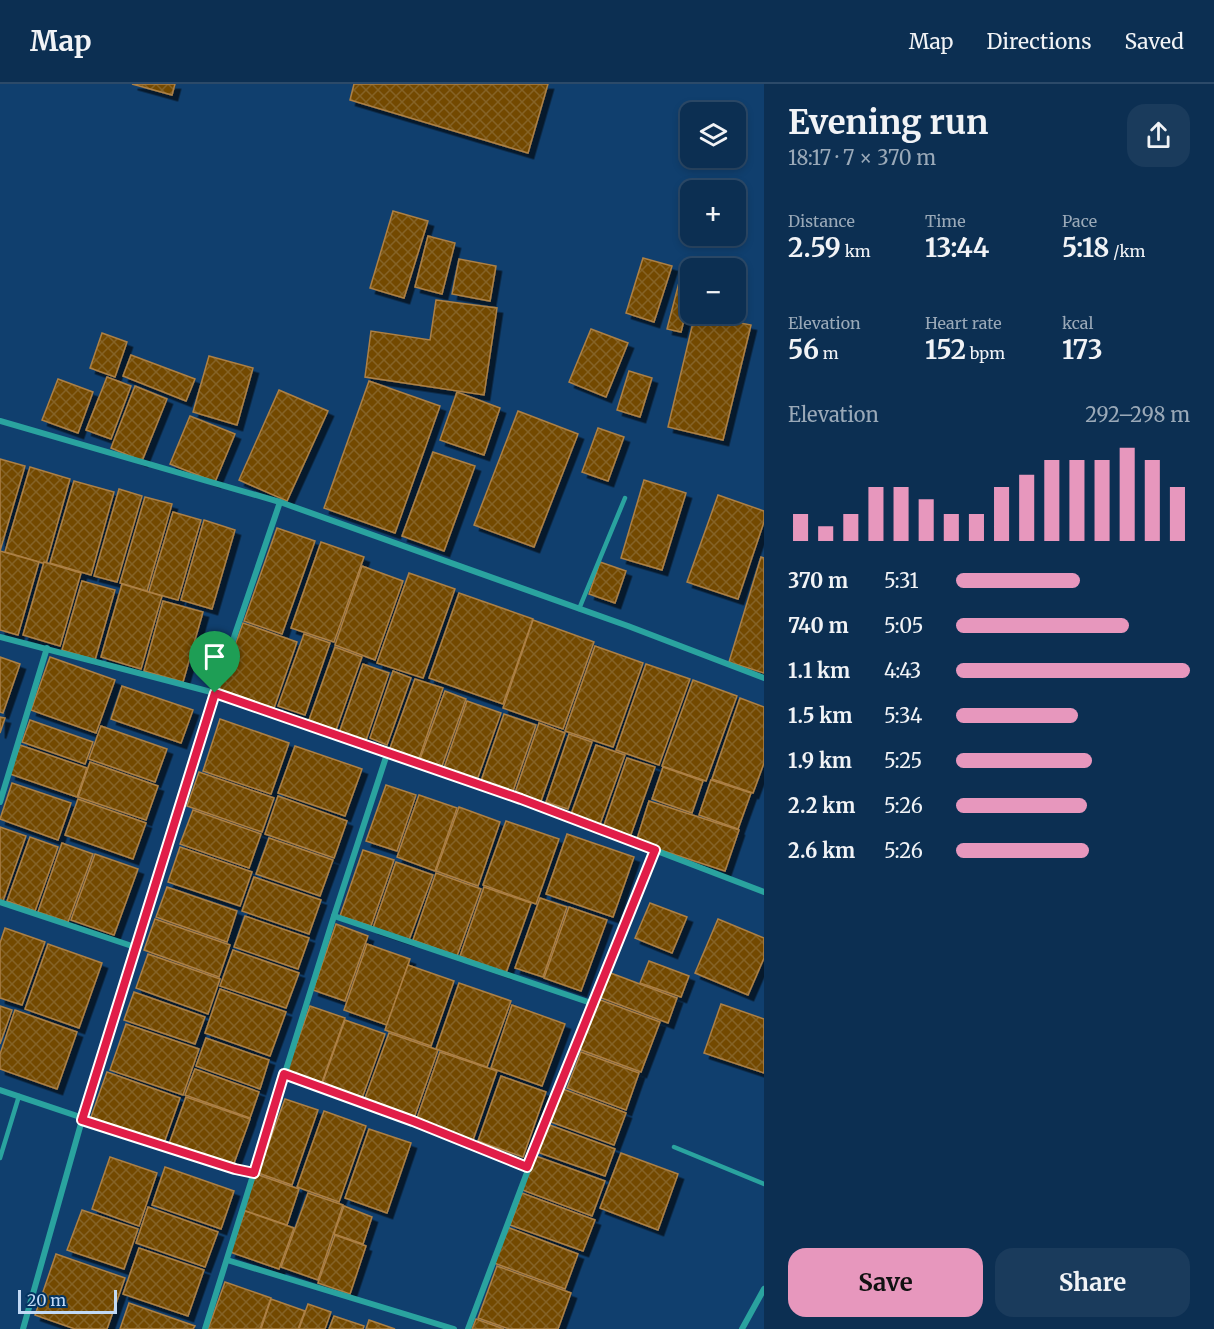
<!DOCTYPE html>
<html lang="en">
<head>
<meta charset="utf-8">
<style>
  :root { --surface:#0c2f52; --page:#1a3b5c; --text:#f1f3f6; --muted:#9aa9b8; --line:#2c4a69; --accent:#e797bd }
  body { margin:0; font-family:Merriweather,serif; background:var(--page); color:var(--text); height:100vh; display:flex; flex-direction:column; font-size:22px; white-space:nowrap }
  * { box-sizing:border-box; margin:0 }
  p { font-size:20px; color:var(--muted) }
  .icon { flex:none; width:33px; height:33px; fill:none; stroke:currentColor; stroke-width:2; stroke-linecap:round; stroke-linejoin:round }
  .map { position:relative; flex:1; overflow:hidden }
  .sheet { display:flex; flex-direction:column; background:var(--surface); width:450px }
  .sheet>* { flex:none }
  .fabs { position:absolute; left:680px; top:18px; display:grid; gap:12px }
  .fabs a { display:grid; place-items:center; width:66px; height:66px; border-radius:12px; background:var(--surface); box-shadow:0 3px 9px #0003,0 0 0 2px var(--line); font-size:30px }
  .scale { position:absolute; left:18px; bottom:15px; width:99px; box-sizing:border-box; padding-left:6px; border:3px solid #c1d9f5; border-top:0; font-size:16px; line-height:21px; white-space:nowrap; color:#c1d9f5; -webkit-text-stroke:4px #023462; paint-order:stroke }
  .pin { position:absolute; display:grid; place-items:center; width:51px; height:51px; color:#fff; margin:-62px -26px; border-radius:50% 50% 50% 0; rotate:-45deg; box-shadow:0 0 6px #0007 }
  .pin .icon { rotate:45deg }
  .round { display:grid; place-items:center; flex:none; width:63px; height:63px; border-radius:18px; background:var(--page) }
  .overview { display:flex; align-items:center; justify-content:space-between; height:102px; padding:0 24px }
  h1 { font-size:33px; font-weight:700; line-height:45px }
  .figures { display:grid; grid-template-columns:repeat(3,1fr); gap:9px; height:102px; padding:6px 24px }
  .figures div { display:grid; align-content:center }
  .figures b { font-size:26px; font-weight:700 }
  .figures small { font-size:16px; font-weight:400 }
  .figures p { font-size:16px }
  .chart { height:168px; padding:12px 24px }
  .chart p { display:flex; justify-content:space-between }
  .chart svg { width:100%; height:108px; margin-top:6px; stroke:var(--accent); stroke-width:6 }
  .primary-button { display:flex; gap:12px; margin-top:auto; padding:12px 24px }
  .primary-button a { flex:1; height:69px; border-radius:18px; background:var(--accent); color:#111; font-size:24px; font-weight:700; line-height:69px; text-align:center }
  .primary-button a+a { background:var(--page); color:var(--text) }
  ul { padding:0 24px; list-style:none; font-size:20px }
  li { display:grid; grid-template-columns:96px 72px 1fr; align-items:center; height:45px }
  li i { height:15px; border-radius:8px; background:var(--accent) }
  header { display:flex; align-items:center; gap:36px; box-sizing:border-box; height:84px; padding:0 30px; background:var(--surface); border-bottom:2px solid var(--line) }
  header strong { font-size:28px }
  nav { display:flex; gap:33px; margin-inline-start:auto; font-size:21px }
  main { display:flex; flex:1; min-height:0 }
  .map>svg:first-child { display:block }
  .building { fill:url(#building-cross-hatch); stroke:#ad8045; stroke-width:1.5; filter:url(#shadow) }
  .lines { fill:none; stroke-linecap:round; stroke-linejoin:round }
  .lane { stroke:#2aa39f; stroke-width:4.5 }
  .street { stroke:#2aa39f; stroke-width:6 }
  .route-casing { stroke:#fff; stroke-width:12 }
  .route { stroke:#e11d48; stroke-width:8 }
</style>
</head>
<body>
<header>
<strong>Map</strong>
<nav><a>Map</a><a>Directions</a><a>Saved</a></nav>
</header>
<main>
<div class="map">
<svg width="764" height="1245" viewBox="0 0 764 1245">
  <defs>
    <pattern id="building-cross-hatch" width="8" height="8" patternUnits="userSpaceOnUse" patternTransform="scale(1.5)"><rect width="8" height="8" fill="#734901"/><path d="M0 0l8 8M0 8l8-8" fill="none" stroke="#856327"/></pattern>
    <filter id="shadow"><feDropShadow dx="5.5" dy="5.5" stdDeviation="0" flood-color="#0009"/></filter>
  </defs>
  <rect width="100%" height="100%" fill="#103f6e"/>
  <g class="building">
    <path d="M132,0H175L172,11Z"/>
    <path d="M354,0H548L528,69L350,16Z"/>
    <path d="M393,127L428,137L404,214L370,204Z"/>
    <path d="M428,152L455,159L442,210L415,203Z"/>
    <path d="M643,174L672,182L654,238L626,229Z"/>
    <path d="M459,175L496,182L490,217L452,210Z"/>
    <path d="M682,187L690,189V213L681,248L667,245Z"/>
    <path d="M436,216L497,224L484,311L365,293L371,247L430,256Z"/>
    <path d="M695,230L751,241L723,356L668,343Z"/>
    <path d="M591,245L628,259L606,313L569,298Z"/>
    <path d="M102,249L127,258L115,293L90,284Z"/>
    <path d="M131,271L195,295L186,317L123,292Z"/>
    <path d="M209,272L253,284L237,341L193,328Z"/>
    <path d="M629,287L652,294L640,333L617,326Z"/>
    <path d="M107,293L131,302L111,355L86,346Z"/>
    <path d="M58,295L93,308L78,349L42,336Z"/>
    <path d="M369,297L440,322L395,449L324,424Z"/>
    <path d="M135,302L167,315L142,377L111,364Z"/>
    <path d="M279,306L328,327L287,417L239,396Z"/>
    <path d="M457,308L500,324L484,371L440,356Z"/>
    <path d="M518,327L578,350L534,463L474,441Z"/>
    <path d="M190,332L235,350L215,398L170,380Z"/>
    <path d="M598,344L624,353L608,397L582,388Z"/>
    <path d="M433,368L475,382L444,467L402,452Z"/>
    <path d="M0,375L25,382L0,467Z"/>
    <path d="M30,383L70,395L46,480L5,468Z"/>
    <path d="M644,396L686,409L662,486L621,474Z"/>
    <path d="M74,397L114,408L91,491L50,479Z"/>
    <path d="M119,405L142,412L117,498L94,492Z"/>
    <path d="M718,411L764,427V438L738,515L687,498Z"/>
    <path d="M145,413L172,420L147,507L120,499Z"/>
    <path d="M173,428L201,436L178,516L149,508Z"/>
    <path d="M204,436L235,446L212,525L181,516Z"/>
    <path d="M277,444L315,457L282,550L244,537Z"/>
    <path d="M321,458L364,473L334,558L291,544Z"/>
    <path d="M0,467L39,478L18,551L0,546Z"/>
    <path d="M761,473L764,474V589L729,578Z"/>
    <path d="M44,478L81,489L60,562L23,551Z"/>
    <path d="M600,478L626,487L615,519L589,510Z"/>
    <path d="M362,482L403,497L375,576L335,561Z"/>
    <path d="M409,489L455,505L423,594L377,579Z"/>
    <path d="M82,497L115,506L95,576L62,566Z"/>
    <path d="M122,500L162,512L141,585L101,573Z"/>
    <path d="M459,509L533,535L503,620L429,594Z"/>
    <path d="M163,517L203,528L183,598L144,587Z"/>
    <path d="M533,536L594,558L563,645L503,624Z"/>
    <path d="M243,539L297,558L274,624L219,605Z"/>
    <path d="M304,550L330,559L305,631L278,622Z"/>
    <path d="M595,562L643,579L613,663L565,647Z"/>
    <path d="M335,563L362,573L336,646L309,636Z"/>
    <path d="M0,573L20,580L3,629L0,628Z"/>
    <path d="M50,573L115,596L96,649L31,626Z"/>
    <path d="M363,580L389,589L365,659L339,649Z"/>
    <path d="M646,580L690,595L659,681L616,666Z"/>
    <path d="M393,587L411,594L387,661L370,654Z"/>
    <path d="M415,595L443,604L419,675L390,664Z"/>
    <path d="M693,596L737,612L706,697L662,682Z"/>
    <path d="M122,602L193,626L181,659L111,635Z"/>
    <path d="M445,607L466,615L442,682L420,675Z"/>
    <path d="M740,614L764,623V679L753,709L712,695Z"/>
    <path d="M467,617L501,629L477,696L444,684Z"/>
    <path d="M504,630L536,641L513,707L481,697Z"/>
    <path d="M0,633L5,634L0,649Z"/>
    <path d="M220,635L289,659L271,710L203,687Z"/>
    <path d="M30,636L93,658L85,680L22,658Z"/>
    <path d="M539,639L565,649L541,717L515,709Z"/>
    <path d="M101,642L167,665L155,698L89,675Z"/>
    <path d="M569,650L592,658L568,725L546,718Z"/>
    <path d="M20,661L87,684L77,713L10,690Z"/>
    <path d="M596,661L625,671L599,743L570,733Z"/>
    <path d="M295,662L362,685L345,732L278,709Z"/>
    <path d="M627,674L655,683L629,756L602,747Z"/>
    <path d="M90,678L158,702L146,736L78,713Z"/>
    <path d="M663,683L703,697L692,729L652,715Z"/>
    <path d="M199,688L274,714L262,748L187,722Z"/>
    <path d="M711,696L751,709L738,745L699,731Z"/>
    <path d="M12,699L71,719L58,756L0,735Z"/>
    <path d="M386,701L416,711L397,767L366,757Z"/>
    <path d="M419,711L457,724L435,787L397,773Z"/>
    <path d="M278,712L347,737L334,774L265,750Z"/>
    <path d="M78,715L146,739L133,775L65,751Z"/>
    <path d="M649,717L739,746L725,787L636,758Z"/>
    <path d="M459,723L500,738L478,802L436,787Z"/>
    <path d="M193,726L261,750L249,784L180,760Z"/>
    <path d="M506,737L559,755L536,820L483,801Z"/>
    <path d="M0,743L26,752L3,817L0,816Z"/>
    <path d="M567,750L634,773L613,833L546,810Z"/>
    <path d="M30,753L58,763L35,827L7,817Z"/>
    <path d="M269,754L333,776L320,812L256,790Z"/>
    <path d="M62,759L93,770L68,838L38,828Z"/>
    <path d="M180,763L252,788L240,822L168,798Z"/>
    <path d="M363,766L394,776L371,842L340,832Z"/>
    <path d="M95,770L138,785L114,851L71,836Z"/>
    <path d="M396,778L433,791L409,856L373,844Z"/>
    <path d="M436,789L481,805L457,872L413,856Z"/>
    <path d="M254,793L321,816L309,850L242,827Z"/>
    <path d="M167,803L237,827L227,858L156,833Z"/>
    <path d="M484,803L531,819L506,889L460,872Z"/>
    <path d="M540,814L567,823L543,893L515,884Z"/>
    <path d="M650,819L687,833L672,869L635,854Z"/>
    <path d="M569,823L607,836L581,907L544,894Z"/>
    <path d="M245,832L309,854L298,885L234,863Z"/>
    <path d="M155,835L230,861L219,893L144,866Z"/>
    <path d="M718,835L764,854V874L748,911L695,889Z"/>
    <path d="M336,840L368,852L345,917L313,906Z"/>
    <path d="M5,844L45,858L22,921L0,914V859Z"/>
    <path d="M48,860L102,879L79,944L25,925Z"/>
    <path d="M367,860L410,875L387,941L344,926Z"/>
    <path d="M233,866L299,889L286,924L220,902Z"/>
    <path d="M148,870L220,895L208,930L136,904Z"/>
    <path d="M649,877L689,892L681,913L640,899Z"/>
    <path d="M408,881L454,897L431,962L385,946Z"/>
    <path d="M608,888L677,914L668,939L599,913Z"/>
    <path d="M459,899L511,917L487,983L436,965Z"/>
    <path d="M220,905L286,928L270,972L205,949Z"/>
    <path d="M134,908L205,933L195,960L124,936Z"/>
    <path d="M595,914L660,938L641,988L576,964Z"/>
    <path d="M721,920L764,935V989L704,969Z"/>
    <path d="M512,921L565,940L542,1002L491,984Z"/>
    <path d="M0,922L12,926L0,960Z"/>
    <path d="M310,922L345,934L321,1001L286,989Z"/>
    <path d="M15,926L77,948L57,1005L0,985V970Z"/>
    <path d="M345,936L385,950L361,1017L321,1003Z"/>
    <path d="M126,940L199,965L183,1011L110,986Z"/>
    <path d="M389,949L438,966L414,1034L364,1017Z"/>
    <path d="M206,954L269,976L260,1005L196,982Z"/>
    <path d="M440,968L497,987L473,1056L416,1037Z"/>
    <path d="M581,968L639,989L626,1026L567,1004Z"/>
    <path d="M195,985L259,1008L250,1034L185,1011Z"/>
    <path d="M107,988L180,1014L164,1059L91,1033Z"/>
    <path d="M501,992L546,1008L523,1073L478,1057Z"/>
    <path d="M563,1005L626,1029L614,1061L551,1038Z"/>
    <path d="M186,1013L250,1035L233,1082L169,1060Z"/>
    <path d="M285,1015L318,1026L292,1101L258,1089Z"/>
    <path d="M324,1027L366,1042L339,1118L297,1103Z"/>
    <path d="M547,1040L615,1065L605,1092L537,1068Z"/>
    <path d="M369,1045L411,1059L387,1129L345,1114Z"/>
    <path d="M621,1069L678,1090L658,1146L600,1124Z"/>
    <path d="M533,1071L605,1097L592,1132L520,1105Z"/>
    <path d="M110,1073L157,1089L139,1142L92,1125Z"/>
    <path d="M165,1083L234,1107L221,1145L152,1121Z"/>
    <path d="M256,1090L299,1105L287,1141L243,1126Z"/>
    <path d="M308,1109L343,1121L318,1196L281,1183Z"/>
    <path d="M522,1109L595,1136L583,1167L510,1141Z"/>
    <path d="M344,1122L372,1133L363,1160L334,1150Z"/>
    <path d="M148,1123L218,1148L205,1183L136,1159Z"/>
    <path d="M82,1126L138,1145L124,1185L67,1166Z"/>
    <path d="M245,1127L294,1144L279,1185L230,1168Z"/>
    <path d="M507,1143L578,1170L565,1205L494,1179Z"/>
    <path d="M335,1151L366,1162L350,1210L318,1199Z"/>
    <path d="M139,1164L204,1186L188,1232L123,1210Z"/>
    <path d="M56,1170L125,1194L107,1245H75L35,1231Z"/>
    <path d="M497,1182L571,1209L558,1245H509L478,1234Z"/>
    <path d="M225,1198L271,1214L260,1245H208Z"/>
    <path d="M271,1215L305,1227L298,1245H261Z"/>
    <path d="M129,1219L195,1242L193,1245H120Z"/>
    <path d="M308,1220L331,1228L325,1245H299Z"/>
    <path d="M334,1232L364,1242L363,1245H329Z"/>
    <path d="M476,1235L504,1245H472Z"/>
    <path d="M369,1236L395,1245H366Z"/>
  </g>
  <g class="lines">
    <g class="lane">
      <path d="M579,525L625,414"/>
      <path d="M674,1063L764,1100"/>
      <path d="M0,1074L19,1012"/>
    </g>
    <g class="street">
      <path d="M0,337L280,418L628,542L764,594"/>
      <path d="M0,553L215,609L521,715L764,808"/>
      <path d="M0,718L47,564"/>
      <path d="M0,818L138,864"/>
      <path d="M334,832L591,919"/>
      <path d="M284,990L413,1037L527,1083"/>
      <path d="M0,1006L235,1085L254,1089"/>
      <path d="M227,1176L454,1245"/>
      <path d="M23,1245L82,1036L215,609L280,418"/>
      <path d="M205,1245L334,832L388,667"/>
      <path d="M468,1245L591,919L655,767"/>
      <path d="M742,1245L764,1205"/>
    </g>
  </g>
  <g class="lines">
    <g class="route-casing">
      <path id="route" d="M215,609L521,715L655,766L527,1083L413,1037L284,990L254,1089L235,1085L82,1036Z"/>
    </g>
    <use href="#route" class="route"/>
  </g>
</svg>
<div class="fabs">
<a><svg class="icon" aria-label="layers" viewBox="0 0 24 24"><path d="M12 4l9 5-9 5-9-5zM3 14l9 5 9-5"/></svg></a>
<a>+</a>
<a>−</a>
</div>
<div class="scale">20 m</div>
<div class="pin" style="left:215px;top:609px;background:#1e9e55"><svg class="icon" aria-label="arrive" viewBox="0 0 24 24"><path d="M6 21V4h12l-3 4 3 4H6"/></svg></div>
</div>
<section class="sheet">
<div class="overview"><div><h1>Evening run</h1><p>18:17 · 7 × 370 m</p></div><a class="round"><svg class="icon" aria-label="share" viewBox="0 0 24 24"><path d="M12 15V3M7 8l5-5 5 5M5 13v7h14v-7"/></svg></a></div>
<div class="figures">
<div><p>Distance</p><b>2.59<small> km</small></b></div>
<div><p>Time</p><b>13:44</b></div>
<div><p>Pace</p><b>5:18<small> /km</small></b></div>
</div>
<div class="figures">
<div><p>Elevation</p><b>56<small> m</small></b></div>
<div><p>Heart rate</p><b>152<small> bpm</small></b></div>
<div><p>kcal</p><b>173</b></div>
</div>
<div class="chart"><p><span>Elevation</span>292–298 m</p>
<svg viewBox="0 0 160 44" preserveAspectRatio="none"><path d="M5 44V33M15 44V38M25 44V33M35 44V22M45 44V22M55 44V27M65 44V33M75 44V33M85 44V22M95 44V17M105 44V11M115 44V11M125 44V11M135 44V6M145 44V11M155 44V22"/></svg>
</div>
<ul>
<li><b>370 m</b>5:31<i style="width:53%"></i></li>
<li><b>740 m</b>5:05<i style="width:74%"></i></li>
<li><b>1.1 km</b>4:43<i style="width:100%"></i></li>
<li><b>1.5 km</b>5:34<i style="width:52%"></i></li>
<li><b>1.9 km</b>5:25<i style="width:58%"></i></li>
<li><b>2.2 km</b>5:26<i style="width:56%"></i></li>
<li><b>2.6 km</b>5:26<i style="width:57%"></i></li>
</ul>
<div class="primary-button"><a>Save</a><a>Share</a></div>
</section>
</main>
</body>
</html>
